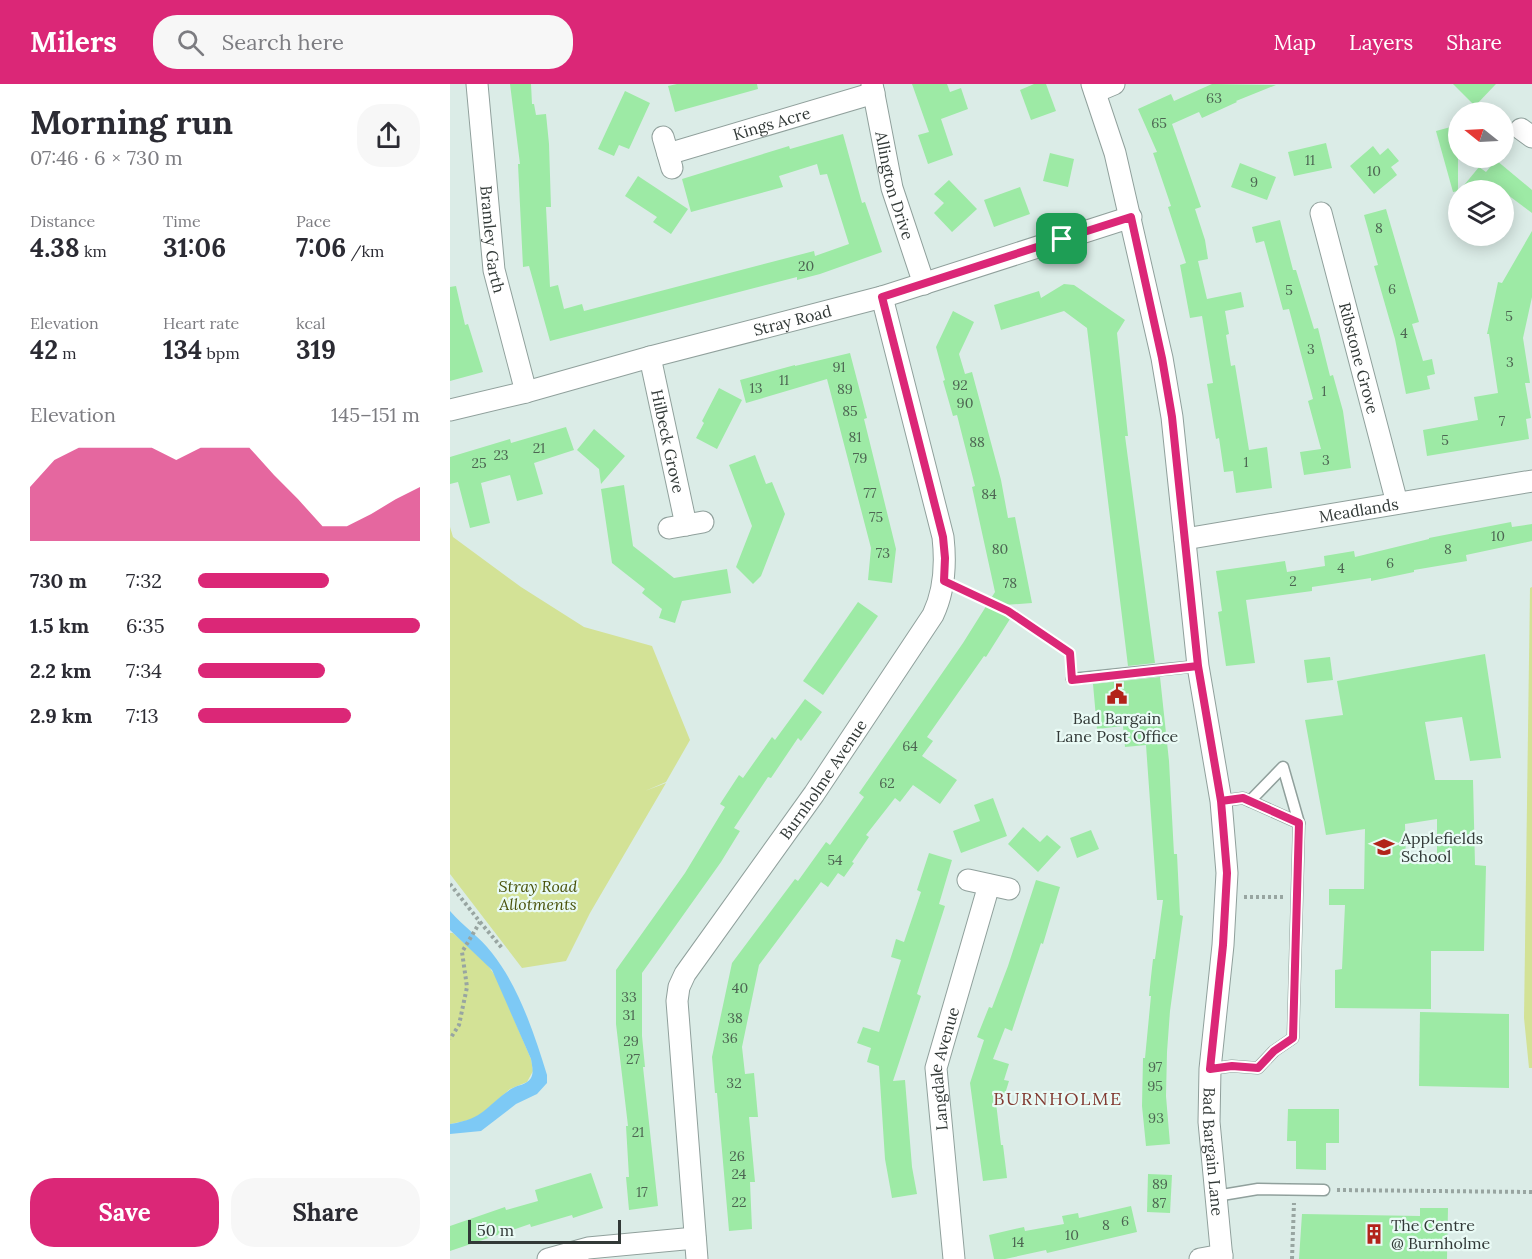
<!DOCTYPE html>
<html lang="en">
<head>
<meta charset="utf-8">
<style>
  :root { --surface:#fff; --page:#f7f7f7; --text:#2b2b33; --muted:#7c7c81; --accent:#db2777 }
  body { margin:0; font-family:Lora,serif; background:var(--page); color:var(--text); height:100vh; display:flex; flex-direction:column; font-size:22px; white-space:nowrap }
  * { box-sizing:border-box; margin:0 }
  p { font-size:20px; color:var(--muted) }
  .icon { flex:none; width:33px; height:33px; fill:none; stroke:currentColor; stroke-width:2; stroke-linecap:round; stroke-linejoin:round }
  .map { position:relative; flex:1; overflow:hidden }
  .details { display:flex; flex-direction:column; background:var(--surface); width:450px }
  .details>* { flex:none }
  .needle { width:39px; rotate:288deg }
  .tools { position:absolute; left:998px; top:18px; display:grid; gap:12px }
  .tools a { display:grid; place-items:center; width:66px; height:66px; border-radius:50%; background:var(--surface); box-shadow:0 3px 15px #0003; font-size:30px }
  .scale { position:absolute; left:18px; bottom:15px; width:153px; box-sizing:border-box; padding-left:6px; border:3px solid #323937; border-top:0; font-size:16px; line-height:21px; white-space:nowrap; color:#323937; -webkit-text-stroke:4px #e9faf5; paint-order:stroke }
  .pin { position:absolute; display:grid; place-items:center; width:51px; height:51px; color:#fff; margin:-26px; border-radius:12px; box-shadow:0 3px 9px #0006 }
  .round { display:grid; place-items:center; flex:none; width:63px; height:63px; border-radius:24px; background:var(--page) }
  .head { display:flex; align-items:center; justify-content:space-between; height:102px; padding:0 30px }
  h1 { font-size:33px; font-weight:800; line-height:45px }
  .figures { display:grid; grid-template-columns:repeat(3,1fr); gap:9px; height:102px; padding:6px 30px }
  .figures div { display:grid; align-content:center }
  .figures b { font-size:26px; font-weight:800 }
  .figures small { font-size:16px; font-weight:400 }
  .figures p { font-size:16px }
  .chart { height:168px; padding:12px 30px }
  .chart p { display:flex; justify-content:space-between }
  .chart svg { width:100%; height:108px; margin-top:6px; fill:var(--accent); opacity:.7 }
  .primary-button { display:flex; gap:12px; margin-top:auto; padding:12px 30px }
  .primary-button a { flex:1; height:69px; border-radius:24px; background:var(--accent); color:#fff; font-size:24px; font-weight:800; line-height:69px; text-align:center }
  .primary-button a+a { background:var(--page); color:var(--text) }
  ul { padding:0 30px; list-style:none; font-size:20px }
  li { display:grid; grid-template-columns:96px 72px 1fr; align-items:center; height:45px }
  li i { height:15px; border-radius:8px; background:var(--accent) }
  header { display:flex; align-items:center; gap:36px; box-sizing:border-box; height:84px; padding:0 30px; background:var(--accent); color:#fff }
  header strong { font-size:28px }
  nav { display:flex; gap:33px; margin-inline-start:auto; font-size:21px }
  .search { width:420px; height:54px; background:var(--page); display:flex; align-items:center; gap:15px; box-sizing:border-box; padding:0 21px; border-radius:24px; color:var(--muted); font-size:22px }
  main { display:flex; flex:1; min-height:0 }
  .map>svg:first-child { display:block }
  .green { fill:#d3e296 }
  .water { fill:#7dc9f5 }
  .building { fill:#9deaa5; fill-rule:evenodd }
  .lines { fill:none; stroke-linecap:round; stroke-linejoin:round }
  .lane-casing { stroke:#90a09c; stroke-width:13 }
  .street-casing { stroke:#90a09c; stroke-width:23 }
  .path { stroke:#98a5a1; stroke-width:4; stroke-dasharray:3 3; stroke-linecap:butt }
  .lane { stroke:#fff; stroke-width:10 }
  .street { stroke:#fff; stroke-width:21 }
  .route-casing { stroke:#fff; stroke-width:12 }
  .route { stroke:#db2777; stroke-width:8 }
  .labels { text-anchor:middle; stroke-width:4.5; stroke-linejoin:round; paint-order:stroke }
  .number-label { font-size:14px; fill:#4d6552 }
  .street-label { font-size:16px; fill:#323937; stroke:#e9faf5 }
  .poi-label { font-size:16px; fill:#323937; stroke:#e9faf5; text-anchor:start }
  .park-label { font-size:16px; font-style:italic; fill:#49520a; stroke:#e9faf5 }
  .neighbourhood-label { font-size:18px; letter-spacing:1.5px; fill:#823b32; stroke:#e9faf5 }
</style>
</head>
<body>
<header>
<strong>Milers</strong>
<div class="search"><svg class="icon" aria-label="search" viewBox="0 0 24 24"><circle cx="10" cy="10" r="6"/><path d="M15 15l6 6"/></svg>Search here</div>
<nav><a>Map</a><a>Layers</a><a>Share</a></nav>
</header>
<main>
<section class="details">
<div class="head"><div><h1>Morning run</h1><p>07:46 · 6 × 730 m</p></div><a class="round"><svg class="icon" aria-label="share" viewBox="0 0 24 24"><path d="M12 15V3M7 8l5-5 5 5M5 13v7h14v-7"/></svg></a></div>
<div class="figures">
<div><p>Distance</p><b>4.38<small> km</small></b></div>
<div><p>Time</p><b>31:06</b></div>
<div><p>Pace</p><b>7:06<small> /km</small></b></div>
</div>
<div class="figures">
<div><p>Elevation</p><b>42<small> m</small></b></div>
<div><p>Heart rate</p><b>134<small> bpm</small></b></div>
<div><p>kcal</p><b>319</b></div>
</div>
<div class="chart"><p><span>Elevation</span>145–151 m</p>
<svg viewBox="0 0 160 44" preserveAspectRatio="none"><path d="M0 44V22L10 11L20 6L30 6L40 6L50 6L60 11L70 6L80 6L90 6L100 17L110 27L120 38L130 38L140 33L150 27L160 22V44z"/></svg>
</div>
<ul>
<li><b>730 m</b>7:32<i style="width:59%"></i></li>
<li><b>1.5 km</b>6:35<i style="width:100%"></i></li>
<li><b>2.2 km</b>7:34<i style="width:57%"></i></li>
<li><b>2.9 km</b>7:13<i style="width:69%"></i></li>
</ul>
<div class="primary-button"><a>Save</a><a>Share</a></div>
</section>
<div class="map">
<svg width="1082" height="1175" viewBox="0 0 1082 1175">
  <rect width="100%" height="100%" fill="#dbece7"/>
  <g class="green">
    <path d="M0,443L3,453L71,503L134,543L202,562L240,656L216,698L195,707L216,699L140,829L116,877L72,884L0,790Z"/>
    <path d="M1082,503V984H1079L1074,934L1080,504Z"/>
    <path d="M0,849H3L37,880L46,893L81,975L83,987L77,998L60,1005L29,1032L20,1036L0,1040Z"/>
  </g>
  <path class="water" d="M0,827C13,842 30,853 42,869C69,903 84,949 97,991V999L87,1010L66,1020L31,1047L0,1050V1040C36,1034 34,1023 61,1005C67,1001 77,1001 81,994C84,988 82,982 81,975L42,886L0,846Z"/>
  <g class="building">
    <path d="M60,0H81L82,20H84L86,31L96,30L99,60L101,123H96L100,203L108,201L114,225L132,220L134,227L364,167L365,172L399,160L377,90L370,91L367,80L329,92L333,103L241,128L232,95L339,62L340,65L393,50L412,119L415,118L432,168L370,190L347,196V193L100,257L79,182L73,183L68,80H70Z"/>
    <path d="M227,0H307L308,5L225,28L218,2Z"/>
    <path d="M462,0H497L500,8L511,4L518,25L491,35L503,71L478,80L468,51L479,48Z"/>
    <path d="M584,0H596L606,27L581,36L570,6Z"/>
    <path d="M762,0L826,1L786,17L787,18L752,34L749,28L722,40L751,123L745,125L755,156L758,175L748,177L757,215L791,208L794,223L775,227L779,250L776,251L781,282L785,281L799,366L817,363L822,404L786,409L783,387L774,388L769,354L766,355L757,300L763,299L752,232L740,234L730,181L736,179L718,123L721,122L703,69L707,68L688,25L721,10L724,17Z"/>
    <path d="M1003,0H1046L1025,22Z"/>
    <path d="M175,7L200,19L179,65L169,61L164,72L148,65Z"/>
    <path d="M1008,41V107L1003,108L986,47Z"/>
    <path d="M876,59L882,84L844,92L838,68Z"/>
    <path d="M923,62L930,71L938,64L949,77L941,83L947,91L924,110L900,82Z"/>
    <path d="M600,69L624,75L618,103L593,97Z"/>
    <path d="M1046,76L1082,106V129L1058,111L1056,114L1053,112V106H1010L1029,83L1036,88Z"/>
    <path d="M790,79L826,93L817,116L781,103Z"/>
    <path d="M188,92L238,125L221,150L203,138L207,133L175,112Z"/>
    <path d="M499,96L527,125L502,148L484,129L494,119L484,110Z"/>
    <path d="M570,103L580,130L544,143L534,116Z"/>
    <path d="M936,125L969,238L962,240L973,277L982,275L985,290L977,292L980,305L956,310L945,255L924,182L928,181L914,131Z"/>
    <path d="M830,136L843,186H846L864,245L868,244L880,292L883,291L893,327L901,384L854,391L850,368L871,365L858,317L863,315L839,225L833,226L814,157L806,159L802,143Z"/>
    <path d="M1082,147V213L1073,254L1080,299H1075L1081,334L1076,335L1079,355L977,372L973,346L1028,336L1024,313L1048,309L1039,250H1037L1048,198L1052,199Z"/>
    <path d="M614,200L624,201L675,236L667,249L678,352H675L705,579L678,582L637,244L614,227L551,246L544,221L589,207L591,214Z"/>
    <path d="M6,202L15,241L18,240L33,288L0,297V203Z"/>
    <path d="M503,227L524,238L509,270L515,290L522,288L551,396L558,434L565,433L582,519L540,522L560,535L536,573L534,572L477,653L483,657L472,672L507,696L490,720L463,701L450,718L445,714L416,751L419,753L402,778L404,779L394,793L388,789L378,803L371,798L309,881L292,963L295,990L304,989L308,1033H299L305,1098H300L302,1145L279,1147L267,1009H265L262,973L282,879L345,795L348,797L376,758L380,761L414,713L409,709L513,559L545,508L522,403L525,402L507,331L503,332L493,297L495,296L486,263Z"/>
    <path d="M400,269L417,334L414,335L446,465L442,499L418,496L421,464L377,295L296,319L290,296L345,281V282Z"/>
    <path d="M269,304L292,316L267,365L246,354L254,339L252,337Z"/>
    <path d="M116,343L124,366L84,379L93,410L67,417L60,391L31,399L40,439L20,444L8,398L0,400V373L60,355L61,359Z"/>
    <path d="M144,345L175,372L151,400L149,385L127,366Z"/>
    <path d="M305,371L316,400L322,398L335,430L311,492L303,500L286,483L302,442L279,381Z"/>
    <path d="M174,401L183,462L224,494L277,485L281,509L232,517L225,539L209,534L212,525L192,509L195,505L162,479L151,405Z"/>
    <path d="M1061,438L1062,443L1082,440V457L1016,471L1017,477L964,486V488L921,497V494L862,503V507L796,516L805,579L776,582L768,528L772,527L766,487L835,477L837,488L875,482L874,472L904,467L905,473L979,455V454Z"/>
    <path d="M408,518L428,532L373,611L353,597Z"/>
    <path d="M1035,570L1051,674L1020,677L1012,633L975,638L985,696H1023L1025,781L1036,782L1034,867H981V925L885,924V886L892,885L895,821H879V805H914L915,745L876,751L855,636L893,631L887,597ZM987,735V778L956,779L955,740Z"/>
    <path d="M880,573L883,596L857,599L854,576Z"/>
    <path d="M710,593L719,677L724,770H727L730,831L733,832L720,927L717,968L716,1012L720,1060L696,1062L692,1022L693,974H695L701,912H699L701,893L703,875H705L713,816H707L696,661L675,663L673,642L647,645L643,600Z"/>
    <path d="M355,615L372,628L351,657L348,654L321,694L318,693L284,744L290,747L271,778L192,889V952L195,983H193L208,1122L179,1126L176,1093H179L176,1042H178L166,940V886L235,789L275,723L270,720L289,691L293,694L322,653L325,656Z"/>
    <path d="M543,714L557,752L511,769L503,747L530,737L524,721Z"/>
    <path d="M573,743L590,758L597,751L611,763L588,788L558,760Z"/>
    <path d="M641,746L649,765L627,774L620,754Z"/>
    <path d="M479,769L502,776L489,820L495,822L467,910L471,912L443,997L455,996L462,1083L467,1110L442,1114L435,1075L429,982L417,978L421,964L407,959L413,943L429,948L451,876L441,873L446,855L454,858L471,808L467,806Z"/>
    <path d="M586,796L610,803L593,860L591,859L562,947L555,944L543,975L559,980L554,996L559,997L554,1013L545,1010L551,1061H553L557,1094L533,1097L520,999L534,956L527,953L539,923L542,924L558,882Z"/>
    <path d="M970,928L1059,930V1004L969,1002Z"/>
    <path d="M838,1025H889V1059H876V1086L846,1085V1057H837Z"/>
    <path d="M141,1089L153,1124L123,1134L122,1131L81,1143L80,1140L0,1167V1142L55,1123L56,1126L88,1117L85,1106Z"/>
    <path d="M698,1090L722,1091L720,1129L697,1128Z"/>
    <path d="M681,1122L687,1148L597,1169L596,1166L555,1175H544L539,1151L574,1143L575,1147L614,1140L612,1132L628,1129L629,1134Z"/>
    <path d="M970,1124H998L997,1175H849L852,1130L970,1132Z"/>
  </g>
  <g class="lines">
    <g class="lane-casing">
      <g id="lane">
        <path d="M622,595L748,582"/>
        <path d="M800,717L833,683L849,739"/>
        <path d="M760,985L782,982L808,984L824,967L843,954L849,739L793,714L771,717"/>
        <path d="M766,1112L808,1105L874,1106"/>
      </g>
    </g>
    <g class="street-casing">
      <g id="street">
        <path id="s1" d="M27,0L44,186L76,308"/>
        <path id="s2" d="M422,0L442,104L474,200"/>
        <path id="s3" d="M642,0L665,69L712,274L722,333L748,582L771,717L777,789L773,861L760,985L759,1038L772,1175"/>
        <path d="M645,8L664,0"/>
        <path d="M1071,45L1082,53"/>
        <path d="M213,53L222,84"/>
        <path id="s4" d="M218,70L424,9"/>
        <path id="s5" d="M871,129L947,419"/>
        <path id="s6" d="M200,273L236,441"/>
        <path id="s7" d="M0,326L76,308L200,273L432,213L681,133"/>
        <path d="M219,444L253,438"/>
        <path id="s8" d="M735,455L1082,397"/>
        <path d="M518,796L559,805"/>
        <path d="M98,1175L138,1164L245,1154"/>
        <path id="s9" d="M247,1175L227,917L229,903L235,890L364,710L483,531C495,506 496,480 493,453L432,213"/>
        <path id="s10" d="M504,1175L486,984L539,801"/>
        <path d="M750,1175L772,1171"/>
      </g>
    </g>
    <g class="path">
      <path d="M512,505L558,527L620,569L621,583"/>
      <path d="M0,800L30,838L12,868L17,903L9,941L0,955"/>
      <path d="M794,813H835"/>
      <path d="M30,838L52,864"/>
      <path d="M887,1106L1082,1108"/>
      <path d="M842,1175L844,1119"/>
    </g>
    <use href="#lane" class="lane"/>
    <use href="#street" class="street"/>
  </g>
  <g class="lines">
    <g class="route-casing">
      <path id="route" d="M612,155L681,133L712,274L722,333L748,582L771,717L777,789L773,861L760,985L782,982L808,984L824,967L843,954L849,739L793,714L771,717L748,582L622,596L620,569L558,527L494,497L495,474L493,453L432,213L612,155"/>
    </g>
    <use href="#route" class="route"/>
  </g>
  <defs>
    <g id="civic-bare" transform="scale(1.62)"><path d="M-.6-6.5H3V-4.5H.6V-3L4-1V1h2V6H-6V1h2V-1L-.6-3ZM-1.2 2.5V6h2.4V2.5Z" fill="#b2231a" stroke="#e9faf5" stroke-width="2.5" paint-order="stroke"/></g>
    <g id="school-bare" transform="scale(1.62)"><path d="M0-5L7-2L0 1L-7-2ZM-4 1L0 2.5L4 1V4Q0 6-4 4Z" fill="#b2231a" stroke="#e9faf5" stroke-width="2.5" paint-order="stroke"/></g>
    <g id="building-bare" transform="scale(1.62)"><path d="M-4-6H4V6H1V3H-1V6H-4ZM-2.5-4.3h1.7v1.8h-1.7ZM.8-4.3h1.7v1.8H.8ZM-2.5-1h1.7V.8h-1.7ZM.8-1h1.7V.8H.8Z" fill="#b2231a" stroke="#e9faf5" stroke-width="2.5" paint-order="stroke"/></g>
  </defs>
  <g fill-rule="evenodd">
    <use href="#civic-bare" x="667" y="610"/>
    <use href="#school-bare" x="934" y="763"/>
    <use href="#building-bare" x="924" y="1150"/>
  </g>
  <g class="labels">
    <g class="number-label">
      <text x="764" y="19">63</text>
      <text x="709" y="44">65</text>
      <text x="860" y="81">11</text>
      <text x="924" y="92">10</text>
      <text x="804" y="103">9</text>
      <text x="929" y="149">8</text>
      <text x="356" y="187">20</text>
      <text x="942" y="210">6</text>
      <text x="839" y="211">5</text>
      <text x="1059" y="237">5</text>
      <text x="954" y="254">4</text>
      <text x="861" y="270">3</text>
      <text x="1060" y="283">3</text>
      <text x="389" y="288">91</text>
      <text x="334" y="301">11</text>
      <text x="510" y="306">92</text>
      <text x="306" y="309">13</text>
      <text x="395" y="310">89</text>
      <text x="874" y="312">1</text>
      <text x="515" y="324">90</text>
      <text x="400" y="332">85</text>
      <text x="1052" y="342">7</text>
      <text x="405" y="358">81</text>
      <text x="995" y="361">5</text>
      <text x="527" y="363">88</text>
      <text x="89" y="369">21</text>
      <text x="51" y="376">23</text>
      <text x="410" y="379">79</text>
      <text x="876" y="381">3</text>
      <text x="796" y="383">1</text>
      <text x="29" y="384">25</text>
      <text x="420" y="414">77</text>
      <text x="539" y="415">84</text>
      <text x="426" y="438">75</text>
      <text x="1048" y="457">10</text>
      <text x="550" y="470">80</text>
      <text x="998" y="470">8</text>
      <text x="433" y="474">73</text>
      <text x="940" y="484">6</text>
      <text x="891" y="489">4</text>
      <text x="843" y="502">2</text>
      <text x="560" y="504">78</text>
      <text x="460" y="667">64</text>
      <text x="437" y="704">62</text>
      <text x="385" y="781">54</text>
      <text x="290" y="909">40</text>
      <text x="179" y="918">33</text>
      <text x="179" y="936">31</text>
      <text x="285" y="939">38</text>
      <text x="280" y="959">36</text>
      <text x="181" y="962">29</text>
      <text x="183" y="980">27</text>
      <text x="705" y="988">97</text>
      <text x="284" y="1004">32</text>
      <text x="705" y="1007">95</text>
      <text x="706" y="1039">93</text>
      <text x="188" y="1053">21</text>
      <text x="287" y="1077">26</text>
      <text x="289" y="1095">24</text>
      <text x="710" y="1105">89</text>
      <text x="192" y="1113">17</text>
      <text x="289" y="1123">22</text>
      <text x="709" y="1124">87</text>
      <text x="675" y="1142">6</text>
      <text x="656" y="1146">8</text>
      <text x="622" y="1156">10</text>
      <text x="568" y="1163">14</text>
    </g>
    <g class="street-label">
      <text dy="6" stroke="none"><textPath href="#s4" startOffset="108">Kings Acre</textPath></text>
      <text dy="6" stroke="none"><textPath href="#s2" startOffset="104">Allington Drive</textPath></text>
      <text dy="6" stroke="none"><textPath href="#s1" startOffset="156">Bramley Garth</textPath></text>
      <text dy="6" stroke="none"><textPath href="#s7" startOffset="354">Stray Road</textPath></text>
      <text dy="6" stroke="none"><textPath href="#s5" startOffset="150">Ribstone Grove</textPath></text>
      <text dy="6" stroke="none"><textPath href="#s6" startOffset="86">Hilbeck Grove</textPath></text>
      <text dy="6" stroke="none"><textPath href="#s8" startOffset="176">Meadlands</textPath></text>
      <text dy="6" stroke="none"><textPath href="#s9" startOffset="526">Burnholme Avenue</textPath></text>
      <text dy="6" stroke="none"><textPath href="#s10" startOffset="192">Langdale Avenue</textPath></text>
      <text dy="6" stroke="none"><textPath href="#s3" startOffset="1082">Bad Bargain Lane</textPath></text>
    </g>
    <g class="poi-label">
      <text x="667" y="640" text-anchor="middle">Bad Bargain<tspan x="667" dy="18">Lane Post Office</tspan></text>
      <text x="951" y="760">Applefields<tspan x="951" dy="18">School</tspan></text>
      <text x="941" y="1147">The Centre<tspan x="941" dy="18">@ Burnholme</tspan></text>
    </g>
    <g class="park-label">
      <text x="88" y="808">Stray Road<tspan x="88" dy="18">Allotments</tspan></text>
    </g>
    <g class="neighbourhood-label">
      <text x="608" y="1021">BURNHOLME</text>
    </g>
  </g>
</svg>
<div class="tools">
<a><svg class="needle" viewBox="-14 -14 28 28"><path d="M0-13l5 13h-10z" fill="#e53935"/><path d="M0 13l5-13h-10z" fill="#7c7c81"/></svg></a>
<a><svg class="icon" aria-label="layers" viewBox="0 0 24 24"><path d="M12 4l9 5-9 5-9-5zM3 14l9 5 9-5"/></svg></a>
</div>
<div class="scale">50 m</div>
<div class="pin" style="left:612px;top:155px;background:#1e9e55"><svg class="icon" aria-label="arrive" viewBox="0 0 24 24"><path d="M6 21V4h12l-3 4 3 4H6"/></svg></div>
</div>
</main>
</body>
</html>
